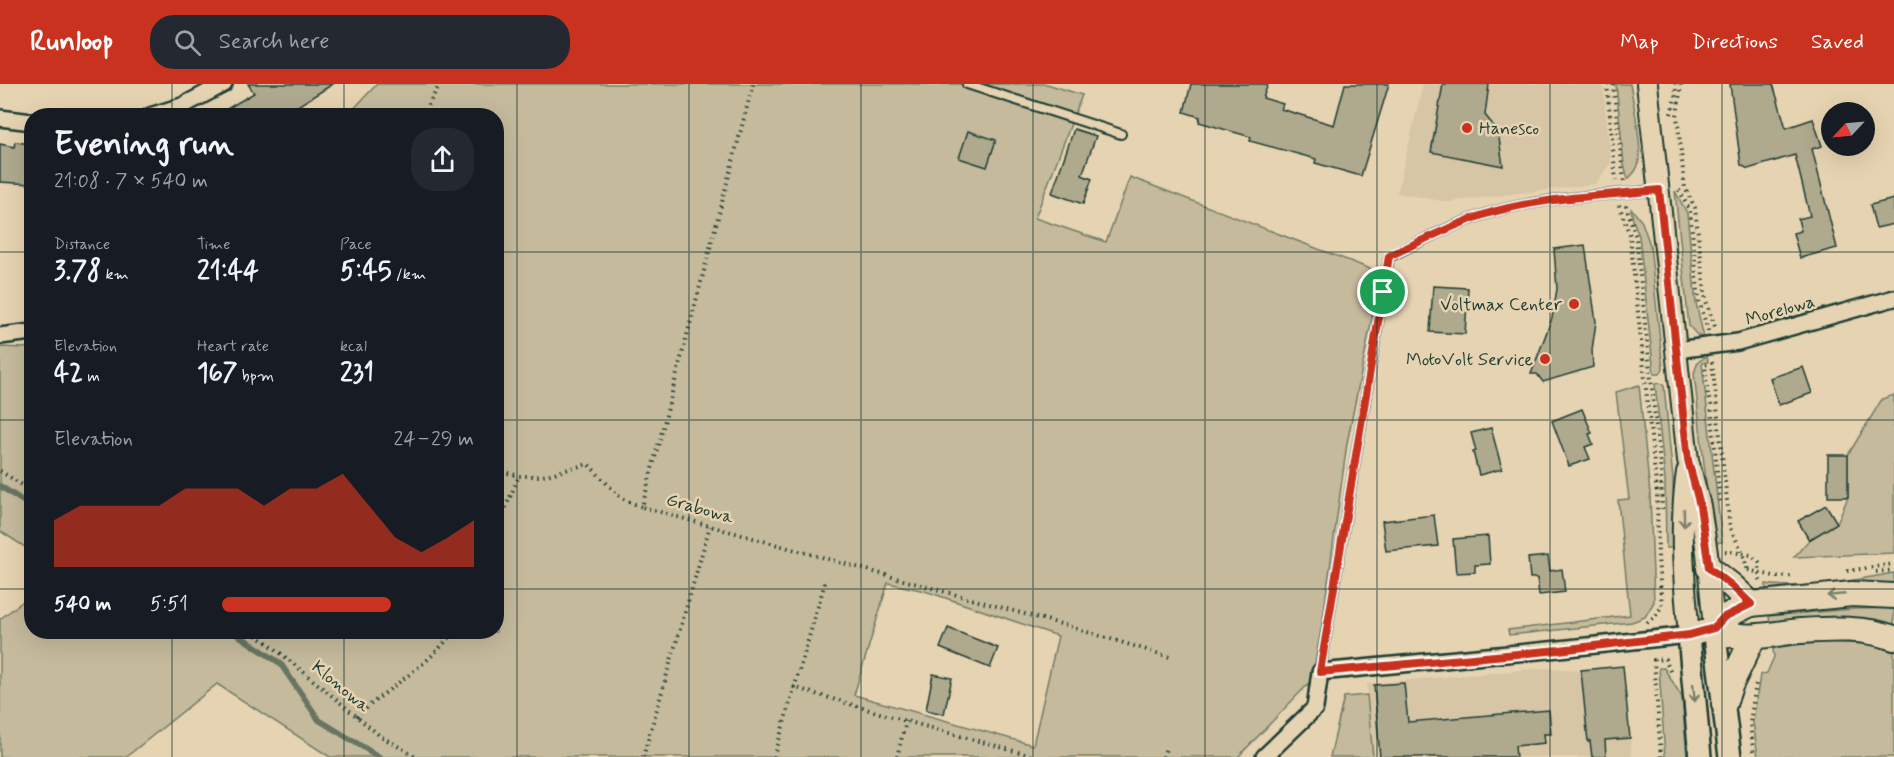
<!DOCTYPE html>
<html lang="en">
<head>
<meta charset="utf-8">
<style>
  :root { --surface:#171b24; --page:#242831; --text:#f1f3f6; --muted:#9ea1a6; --accent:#c8321e }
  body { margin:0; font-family:Mynerve,sans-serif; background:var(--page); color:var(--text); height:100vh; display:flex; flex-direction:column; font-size:22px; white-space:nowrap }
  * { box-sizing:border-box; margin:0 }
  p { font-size:20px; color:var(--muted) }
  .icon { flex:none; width:33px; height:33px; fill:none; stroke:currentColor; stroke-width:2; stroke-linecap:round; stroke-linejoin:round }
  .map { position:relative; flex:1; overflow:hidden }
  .drawer { position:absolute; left:24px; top:24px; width:480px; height:531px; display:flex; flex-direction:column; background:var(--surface); border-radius:24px; box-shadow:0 6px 24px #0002 }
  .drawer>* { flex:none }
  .needle { width:39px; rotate:244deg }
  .tools { position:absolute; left:1821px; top:18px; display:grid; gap:12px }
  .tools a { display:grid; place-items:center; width:54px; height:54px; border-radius:50%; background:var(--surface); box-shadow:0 6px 24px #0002; font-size:30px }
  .pin { position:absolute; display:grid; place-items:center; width:51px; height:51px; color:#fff; margin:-26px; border:3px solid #fff; border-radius:50%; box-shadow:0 2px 6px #0007 }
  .round { display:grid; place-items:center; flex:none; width:63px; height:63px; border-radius:24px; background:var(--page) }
  .overview { display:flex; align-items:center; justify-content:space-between; height:102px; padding:0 30px }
  h1 { font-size:33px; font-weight:700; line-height:45px }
  .metrics { display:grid; grid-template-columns:repeat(3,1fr); gap:9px; height:102px; padding:6px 30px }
  .metrics div { display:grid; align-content:center }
  .metrics b { font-size:26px; font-weight:700 }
  .metrics small { font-size:16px; font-weight:400 }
  .metrics p { font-size:16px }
  .chart { height:168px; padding:12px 30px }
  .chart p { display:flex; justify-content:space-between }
  .chart svg { width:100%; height:108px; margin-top:6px; fill:var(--accent); opacity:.7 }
  ul { padding:0 30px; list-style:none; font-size:20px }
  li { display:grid; grid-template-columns:96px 72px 1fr; align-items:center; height:45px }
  li i { height:15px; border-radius:8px; background:var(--accent) }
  header { display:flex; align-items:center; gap:36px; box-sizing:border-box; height:84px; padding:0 30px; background:var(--accent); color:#fff }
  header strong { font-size:28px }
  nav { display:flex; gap:33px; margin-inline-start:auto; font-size:21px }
  .search { width:420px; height:54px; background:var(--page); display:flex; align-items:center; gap:15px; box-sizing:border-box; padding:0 21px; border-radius:24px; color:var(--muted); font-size:22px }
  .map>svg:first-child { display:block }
  .built { fill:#d6c6a6 }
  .green { fill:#c5ba9c; stroke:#727c68; stroke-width:1.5; fill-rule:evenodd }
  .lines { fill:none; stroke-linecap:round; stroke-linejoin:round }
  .stream { stroke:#687462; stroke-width:6 }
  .building { fill:#afa98e; stroke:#1f3d34; stroke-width:1.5 }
  .service-casing { stroke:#1f3d34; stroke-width:12 }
  .minor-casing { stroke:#1f3d34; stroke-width:20 }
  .tertiary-casing { stroke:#1f3d34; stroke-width:24 }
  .secondary-casing { stroke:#1f3d34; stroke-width:26 }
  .primary-casing { stroke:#1f3d34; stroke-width:28 }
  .path { stroke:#1f3d34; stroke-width:4; stroke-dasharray:1.5 4.5; stroke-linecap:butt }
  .service { stroke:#e6d3b1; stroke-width:8 }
  .minor { stroke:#e6d3b1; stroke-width:15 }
  .tertiary { stroke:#e6d3b1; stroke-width:20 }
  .secondary { stroke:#e6d3b1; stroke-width:21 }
  .primary { stroke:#e6d3b1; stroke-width:24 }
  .oneway { stroke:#79806c }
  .route-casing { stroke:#fff; stroke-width:12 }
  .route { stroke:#c8321e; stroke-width:8 }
  .grid { fill:none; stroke:#1f3d34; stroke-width:1.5; stroke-opacity:0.55 }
  .poi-dot { fill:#c8321e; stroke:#e6d3b1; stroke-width:2 }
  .labels { text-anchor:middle; stroke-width:5; stroke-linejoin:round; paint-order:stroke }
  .poi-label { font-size:18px; fill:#1f3d34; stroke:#e6d3b1; text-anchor:end }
  .street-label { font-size:18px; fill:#1f3d34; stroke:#e6d3b1 }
</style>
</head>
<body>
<header>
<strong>Runloop</strong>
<div class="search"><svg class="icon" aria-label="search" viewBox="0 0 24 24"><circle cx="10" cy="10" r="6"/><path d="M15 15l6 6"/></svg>Search here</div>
<nav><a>Map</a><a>Directions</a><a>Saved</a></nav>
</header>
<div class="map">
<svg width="1894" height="673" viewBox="0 0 1894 673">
  <rect width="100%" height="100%" fill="#e6d3b1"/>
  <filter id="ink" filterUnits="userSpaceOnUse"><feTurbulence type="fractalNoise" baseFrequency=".0167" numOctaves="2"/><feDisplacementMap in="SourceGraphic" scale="12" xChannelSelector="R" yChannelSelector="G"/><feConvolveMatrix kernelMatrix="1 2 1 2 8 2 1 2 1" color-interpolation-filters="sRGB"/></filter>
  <g filter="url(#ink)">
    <g class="built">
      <path d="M1423,0H1603L1611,79L1595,100L1448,118L1397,109Z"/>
      <path d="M1623,582L1632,673H1373L1367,600L1545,584L1581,586Z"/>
    </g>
    <g class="green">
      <path d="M377,0H1047L1082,11L1035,134L1106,158L1130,93L1381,189L1347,359L1323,534L1312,596L1238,673H330L217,600L126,673H0V535L31,511L32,548H496V32L348,31ZM888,499L925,507L1058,552L1033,661L854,611Z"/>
      <path d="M1616,0H1630C1633,17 1643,64 1639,78C1638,85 1633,90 1628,95L1624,81Z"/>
      <path d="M1675,107L1687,129L1696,219L1704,254L1697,251L1689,242Z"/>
      <path d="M1631,124L1642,138L1650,161L1663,285L1660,290H1654L1639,152L1633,136Z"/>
      <path d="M31,262H32L31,467L0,447V263L24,264Z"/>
      <path d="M1707,272L1708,278L1702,279L1722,458L1715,459L1707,407L1694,289L1698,278Z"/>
      <path d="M1660,299L1664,302L1673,395L1674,464H1666L1665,396L1655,300Z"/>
      <path d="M1639,301L1650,410L1654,518L1645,533L1632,538L1509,551L1508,546L1630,531L1618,416L1629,415L1616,308Z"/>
      <path d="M1894,311V469L1794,473L1809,456L1837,439L1848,413V371L1882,315Z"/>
      <path d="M1894,489V500L1846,499L1774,506L1766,505V500C1808,506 1852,496 1894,489Z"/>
      <path d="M1891,524H1894V543L1770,540L1769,532L1854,525Z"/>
      <path d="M1833,558L1868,560L1894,567V673H1758L1753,638L1760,591L1767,589L1774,573L1773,565L1785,561Z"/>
      <path d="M1659,584H1664L1682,613L1687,673H1665Z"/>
      <path d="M1367,611L1373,673H1330L1344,613Z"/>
    </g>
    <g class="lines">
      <g class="stream">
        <path d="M0,402L32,423"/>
        <path d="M234,548L280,579L319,636L379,673"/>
      </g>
    </g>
    <g class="building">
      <path d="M248,0H333L282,32H215L254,9Z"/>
      <path d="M1191,0H1268L1263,14L1283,20L1281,25L1334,41L1345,0H1389L1361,92L1315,79L1316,75L1250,57L1251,53L1199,38L1200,33L1184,28Z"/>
      <path d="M1443,0H1489L1485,31L1498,47L1503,82L1431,68Z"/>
      <path d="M1730,0H1773L1786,44L1813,35L1822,62L1812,65L1837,164L1800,174L1793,149L1801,147L1798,135L1810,132L1795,71L1748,85L1741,81Z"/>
      <path d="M1074,45L1096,52L1082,91L1092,95L1083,120L1052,109Z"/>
      <path d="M968,47L996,56L987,83L959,74Z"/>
      <path d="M15,58L32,60V100L0,98V60L14,63Z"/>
      <path d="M1894,115V140L1876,144L1870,121Z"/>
      <path d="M1585,161L1596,238L1592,266L1593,283L1543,298L1537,290H1531L1552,234L1557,205L1554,165Z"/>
      <path d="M1433,202L1468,204L1465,250L1430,248Z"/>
      <path d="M1803,283L1812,309L1779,321L1770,294Z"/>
      <path d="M1582,325L1592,349L1589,350L1593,360L1585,363L1590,375L1569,382L1552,337Z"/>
      <path d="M1491,344L1502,385L1479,391L1473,368L1476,367L1471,349Z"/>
      <rect x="1828" y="371" width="20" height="42"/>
      <path d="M1826,421L1837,439L1809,456L1798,437Z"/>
      <path d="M1434,431L1438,462L1386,467L1382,437Z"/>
      <path d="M1488,452L1490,480L1475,481V488L1456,489L1453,455Z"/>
      <path d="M1548,472L1550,487L1562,485L1565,508L1539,511L1537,494H1530L1528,474Z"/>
      <path d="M948,544L998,564L990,584L940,564Z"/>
      <path d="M1623,582L1630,654L1605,656L1606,673H1592L1590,657L1588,658L1581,586Z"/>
      <path d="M933,590L952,594L944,630L926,626Z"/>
      <path d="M1404,599L1408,638L1549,626L1551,650H1544L1545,659L1515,662L1516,673H1380L1374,601Z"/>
    </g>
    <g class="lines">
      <g class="service-casing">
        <g id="service">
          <path d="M967,0L1121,50"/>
          <path d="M1320,588L1389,173C1421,157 1452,141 1486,130C1541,113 1600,112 1657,106"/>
        </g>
      </g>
      <g class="minor-casing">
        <g id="minor">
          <path d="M150,32L182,22L224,0"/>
          <path d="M0,34L32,38"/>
          <path d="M0,252L32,248"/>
          <path d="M1676,266L1738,258L1894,214"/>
          <path d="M1264,673L1315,624L1320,588L1559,565L1689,551"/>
        </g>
      </g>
      <g class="tertiary-casing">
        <g id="tertiary">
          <path d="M1647,0L1688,376L1700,422L1707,469L1714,544"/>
          <path d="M1687,388C1679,442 1684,497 1689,551"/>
        </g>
      </g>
      <g class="secondary-casing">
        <path id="secondary" d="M1700,673L1689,551L1714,544L1730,673"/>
      </g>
      <g class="primary-casing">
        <g id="primary">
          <path d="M1709,484L1732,502L1751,520"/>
          <path d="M1894,512L1852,510L1751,520L1724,533L1714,544C1742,560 1772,549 1801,547C1832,545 1864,543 1894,554"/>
          <path d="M1724,620L1730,602L1753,554"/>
        </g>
      </g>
      <g class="path">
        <path d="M753,0L642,423L1064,541L1170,573"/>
        <path d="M1607,0L1616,97"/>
        <path d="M1613,0L1624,98"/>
        <path d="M1681,0L1677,32L1685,104L1695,124L1706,217L1716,246"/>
        <path d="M1671,30L1676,9L1675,0"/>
        <path d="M422,32L440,0"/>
        <path d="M1679,106L1690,127L1699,217L1708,247"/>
        <path d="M1619,121L1630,152L1657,410L1658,474L1662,522L1656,531L1647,539"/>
        <path d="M1626,121L1636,153L1661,390L1662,425"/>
        <path d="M1712,278L1730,444L1743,469L1748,487"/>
        <path d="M1707,280L1705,281L1708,312L1711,321L1720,418"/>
        <path d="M496,386L519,392H543L588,380L621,414L642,423"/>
        <path d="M0,387L32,407"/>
        <path d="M496,446L519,392"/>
        <path d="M1725,467L1751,471L1759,478L1760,500"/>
        <path d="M1748,486L1778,493L1795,492"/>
        <path d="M1847,487L1894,480"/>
        <path d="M1876,488L1894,486"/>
        <path d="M251,548L272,562L379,651L416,673"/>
        <path d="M793,603L906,637L1036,673"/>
        <path d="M357,633C387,603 428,583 453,548"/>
        <path d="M643,673L710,442"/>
        <path d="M774,673L826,495"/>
        <path d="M897,673L906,637"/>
        <path d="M1163,673L1166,664"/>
        <path d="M1661,673L1654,576L1665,575L1671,589"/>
        <path d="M1754,673L1750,639L1756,599"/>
      </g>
      <use href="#service" class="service"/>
      <use href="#minor" class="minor"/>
      <use href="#tertiary" class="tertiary"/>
      <use href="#secondary" class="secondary"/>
      <use href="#primary" class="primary"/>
    </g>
    <defs><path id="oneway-shaft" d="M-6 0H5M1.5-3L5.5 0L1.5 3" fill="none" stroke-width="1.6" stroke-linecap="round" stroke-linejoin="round" transform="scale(1.5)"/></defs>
    <g class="oneway">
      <use href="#oneway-shaft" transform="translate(1684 434) rotate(89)"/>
      <use href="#oneway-shaft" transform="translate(1836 511) rotate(175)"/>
      <use href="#oneway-shaft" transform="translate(1694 609) rotate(84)"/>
    </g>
  </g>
  <g class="lines" filter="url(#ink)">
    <g class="route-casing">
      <path id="route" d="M1659,106L1688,376L1700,422L1709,484L1732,502L1751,520L1724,533L1714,544L1689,551L1559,566L1320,588L1389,172C1421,157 1452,141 1486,130C1542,113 1601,112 1659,106Z"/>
    </g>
    <use href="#route" class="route"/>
  </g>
  <path class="grid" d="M172,0V32M344,0V32M517,0V673M689,0V673M861,0V673M1033,0V673M1205,0V673M1377,0V673M1550,0V673M1722,0V673M0,168H32M496,168H1894M0,336H32M496,336H1894M0,505H32M496,505H1894M172,548V673M344,548V673"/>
  <g class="poi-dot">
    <circle cx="1467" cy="44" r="6"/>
    <circle cx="1574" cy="220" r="6"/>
    <circle cx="1545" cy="275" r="6"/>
  </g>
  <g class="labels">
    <g class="poi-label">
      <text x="1479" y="50" text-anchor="start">Hanesco</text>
      <text x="1562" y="226">Voltmax Center</text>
      <text x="1533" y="281">MotoVolt Service</text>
    </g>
    <g class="street-label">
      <text transform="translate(1780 226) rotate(-16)" y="6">Morelowa</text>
      <text transform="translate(700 424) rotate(16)" y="6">Grabowa</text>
      <text transform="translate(341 602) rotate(40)" y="6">Klonowa</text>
    </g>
  </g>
</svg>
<div class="tools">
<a><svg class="needle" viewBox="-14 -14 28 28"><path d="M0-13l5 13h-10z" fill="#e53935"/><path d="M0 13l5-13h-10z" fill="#9ea1a6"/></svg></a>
</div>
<div class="pin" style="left:1383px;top:208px;background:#1e9e55"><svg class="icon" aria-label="arrive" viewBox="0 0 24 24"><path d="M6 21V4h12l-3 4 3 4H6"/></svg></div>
<section class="drawer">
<div class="overview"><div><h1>Evening run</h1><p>21:08 · 7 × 540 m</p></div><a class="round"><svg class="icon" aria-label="share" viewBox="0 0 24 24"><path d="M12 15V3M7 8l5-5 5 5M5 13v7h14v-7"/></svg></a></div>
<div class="metrics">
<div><p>Distance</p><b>3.78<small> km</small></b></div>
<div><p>Time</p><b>21:44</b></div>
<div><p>Pace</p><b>5:45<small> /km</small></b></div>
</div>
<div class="metrics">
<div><p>Elevation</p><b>42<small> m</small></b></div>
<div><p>Heart rate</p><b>167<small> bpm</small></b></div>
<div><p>kcal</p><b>231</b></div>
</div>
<div class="chart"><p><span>Elevation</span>24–29 m</p>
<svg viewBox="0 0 160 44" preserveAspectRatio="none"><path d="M0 44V25L10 19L20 19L30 19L40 19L50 12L60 12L70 12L80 19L90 12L100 12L110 6L120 19L130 32L140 38L150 32L160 25V44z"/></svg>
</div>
<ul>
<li><b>540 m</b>5:51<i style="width:67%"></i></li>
</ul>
</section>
</div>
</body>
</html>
